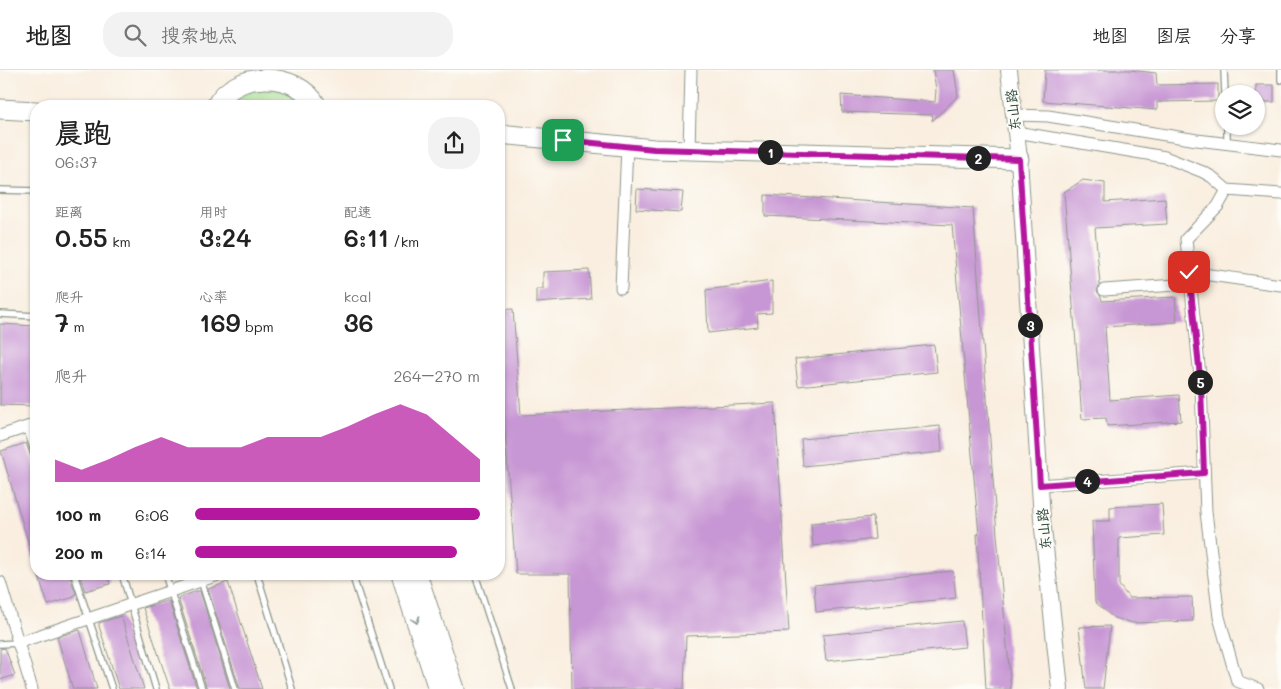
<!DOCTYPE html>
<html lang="zh">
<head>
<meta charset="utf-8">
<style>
  :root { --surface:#fff; --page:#f2f2f2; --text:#222; --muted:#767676; --line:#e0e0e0; --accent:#b5179e }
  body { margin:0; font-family:Mali,"LXGW WenKai TC",sans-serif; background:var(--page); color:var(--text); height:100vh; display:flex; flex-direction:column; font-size:19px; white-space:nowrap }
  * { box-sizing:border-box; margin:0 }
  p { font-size:16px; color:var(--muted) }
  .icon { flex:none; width:28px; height:28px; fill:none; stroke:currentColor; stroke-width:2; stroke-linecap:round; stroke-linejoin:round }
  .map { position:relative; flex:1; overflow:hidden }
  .side { position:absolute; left:30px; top:30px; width:475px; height:480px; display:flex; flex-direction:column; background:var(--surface); border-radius:20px; box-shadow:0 1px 4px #0004 }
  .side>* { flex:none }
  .tools { position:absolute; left:1215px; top:15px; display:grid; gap:10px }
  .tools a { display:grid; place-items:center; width:50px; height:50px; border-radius:50%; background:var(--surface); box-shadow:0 1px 4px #0004; font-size:25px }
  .pin { position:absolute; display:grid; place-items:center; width:42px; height:42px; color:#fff; margin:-21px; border-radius:10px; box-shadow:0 2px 8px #0006 }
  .km { position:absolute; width:25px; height:25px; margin:-12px; border-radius:50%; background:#222; color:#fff; font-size:14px; line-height:25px; text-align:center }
  .round { display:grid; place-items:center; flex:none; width:52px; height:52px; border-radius:20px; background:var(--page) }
  .overview { display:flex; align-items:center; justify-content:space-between; height:85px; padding:0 25px }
  h1 { font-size:28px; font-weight:600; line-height:38px }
  .stats { display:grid; grid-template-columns:repeat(3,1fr); gap:8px; height:85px; padding:5px 25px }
  .stats div { display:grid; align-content:center }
  .stats b { font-size:25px; font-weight:600 }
  .stats small { font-size:14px; font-weight:400 }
  .stats p { font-size:14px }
  .chart { height:140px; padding:10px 25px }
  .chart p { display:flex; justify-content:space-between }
  .chart svg { width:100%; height:90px; margin-top:5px; fill:var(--accent); opacity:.7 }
  ul { padding:0 25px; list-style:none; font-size:16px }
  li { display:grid; grid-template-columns:80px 60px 1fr; align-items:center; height:38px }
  li i { height:12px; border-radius:6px; background:var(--accent) }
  header { display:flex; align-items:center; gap:30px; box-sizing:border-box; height:70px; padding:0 25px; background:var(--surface); border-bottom:1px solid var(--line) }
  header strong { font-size:24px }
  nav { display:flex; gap:28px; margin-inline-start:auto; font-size:18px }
  .search { width:350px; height:45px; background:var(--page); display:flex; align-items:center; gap:12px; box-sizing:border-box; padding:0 18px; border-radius:20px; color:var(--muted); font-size:19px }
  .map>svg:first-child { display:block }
  .green { fill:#a2db8e; stroke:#608c61 }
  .building { fill:#c796d4 }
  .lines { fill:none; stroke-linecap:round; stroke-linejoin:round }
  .lane-casing { stroke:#8c968a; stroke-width:8 }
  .street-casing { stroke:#8c968a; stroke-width:13 }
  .secondary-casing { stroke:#8c968a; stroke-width:18 }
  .primary-casing { stroke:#8c968a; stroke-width:21 }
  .lane { stroke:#fff; stroke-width:5.5 }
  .street { stroke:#fff; stroke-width:11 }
  .secondary { stroke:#fff; stroke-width:16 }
  .primary { stroke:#fff; stroke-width:19 }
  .oneway { stroke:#8f9e9a }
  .route-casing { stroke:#fff; stroke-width:10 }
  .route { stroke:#b5179e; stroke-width:6 }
  .labels { text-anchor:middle; stroke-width:4; stroke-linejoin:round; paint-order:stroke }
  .street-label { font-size:14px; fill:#1f3d34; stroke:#fdfcf7 }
</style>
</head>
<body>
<header>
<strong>地图</strong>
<div class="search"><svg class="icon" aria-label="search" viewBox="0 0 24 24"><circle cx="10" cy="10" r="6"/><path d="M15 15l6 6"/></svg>搜索地点</div>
<nav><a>地图</a><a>图层</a><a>分享</a></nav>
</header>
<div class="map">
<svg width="1281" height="619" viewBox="0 0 1281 619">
  <rect width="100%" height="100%" fill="#fdfcf7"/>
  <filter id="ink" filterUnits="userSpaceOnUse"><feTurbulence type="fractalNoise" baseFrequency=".02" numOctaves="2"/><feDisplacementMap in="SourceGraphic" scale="10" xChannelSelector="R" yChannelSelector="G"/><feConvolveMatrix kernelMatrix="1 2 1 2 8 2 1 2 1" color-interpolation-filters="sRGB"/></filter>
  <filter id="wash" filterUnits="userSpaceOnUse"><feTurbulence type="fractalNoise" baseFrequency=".0096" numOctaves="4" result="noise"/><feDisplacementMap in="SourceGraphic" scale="20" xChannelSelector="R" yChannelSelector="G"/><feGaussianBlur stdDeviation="1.12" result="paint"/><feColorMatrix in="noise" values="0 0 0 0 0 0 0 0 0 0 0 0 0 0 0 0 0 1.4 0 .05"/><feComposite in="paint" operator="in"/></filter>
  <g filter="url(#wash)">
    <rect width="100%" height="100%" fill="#f9eedf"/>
    <path class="green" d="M272,15L293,25L301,36H233C244,19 253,19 272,15Z"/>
    <g id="blocks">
      <g class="building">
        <path d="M933,0H954L958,26L932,51L933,45L842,42L841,25L935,32L936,20Z"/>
        <path d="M1045,0H1130L1156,3L1157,15L1218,14V31L1157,32V40L1043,31Z"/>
        <rect x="1256" y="15" width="18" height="17"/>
        <path d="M1083,110L1105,113V132L1165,128L1167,154L1095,158L1100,214L1097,221L1101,227L1102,231L1175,227L1177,252L1105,257L1110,330L1179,325L1181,351L1107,356L1106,348L1082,349L1064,122Z"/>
        <path d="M637,119L683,122L681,142L636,139Z"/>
        <path d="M765,125L973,138L997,465L1011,619H986L977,464L979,465L952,155L765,146Z"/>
        <path d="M589,200L591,229L536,233V219H543V202Z"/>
        <path d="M772,211V243L757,244L758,257L708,263L706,220Z"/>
        <path d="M513,239L521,345L775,333L789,562L686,566L684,619H572L570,504H516L503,336L499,337V240Z"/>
        <path d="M0,254L36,256V336L0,335Z"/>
        <path d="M934,275L937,302L798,316L795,289Z"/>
        <path d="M940,356L942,382L803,396L801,369Z"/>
        <path d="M26,373L36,401V488H33L1,381Z"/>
        <path d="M1162,434L1164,465L1119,468V515L1129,528L1192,527L1193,551L1133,553L1114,548L1095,532L1092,451H1110V437Z"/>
        <path d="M873,447L875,469L813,476L811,453Z"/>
        <path d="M953,501L956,528L816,542L814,515Z"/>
        <path d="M38,504H69L76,524L74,525V527L48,535Z"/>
        <path d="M79,504H107L110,514L85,521Z"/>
        <path d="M228,512L262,619H240L208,519Z"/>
        <path d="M197,521H200L230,619H207L178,528Z"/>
        <path d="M166,531H169L197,619H170L143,538Z"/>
        <path d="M121,546L144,619H119L99,556V553Z"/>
        <path d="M962,551L965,577L826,591L823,565Z"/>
        <path d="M1110,556L1103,619H1086L1079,557Z"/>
        <path d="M80,560L97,619H73L57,567Z"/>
        <path d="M5,578L15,605L0,610V579Z"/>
      </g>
    </g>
  </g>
  <g filter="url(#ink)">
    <use href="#blocks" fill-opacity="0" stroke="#8c968a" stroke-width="1"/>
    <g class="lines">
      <g class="lane-casing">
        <g id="lane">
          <path d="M1224,0L1225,24"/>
          <path d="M1281,0V10"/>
          <path d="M1227,56V74"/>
          <path d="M0,120L36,121"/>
          <path d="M0,244L36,246"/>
          <path d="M26,357L36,387"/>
          <path d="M74,504L112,619"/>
          <path d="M122,504L156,619"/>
          <path d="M165,504L202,619"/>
          <path d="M199,504L235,619"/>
          <path d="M257,504L292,619"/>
          <path d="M352,504L389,619"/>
          <path d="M475,504L512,619"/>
          <path d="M0,574L17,573"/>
        </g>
      </g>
      <g class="street-casing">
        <g id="street">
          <path d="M1014,45L1048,46L1197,70L1281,80"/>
          <path d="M1016,62L1165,87L1203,102L1212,107L1227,120L1281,124"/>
          <path d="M689,80L691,0"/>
          <path d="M1227,120L1218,136L1186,169L1201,316L1206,442L1219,547L1237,611L1258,619"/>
          <path d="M1189,202L1281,215"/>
          <path d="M621,218L627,76"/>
          <path d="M1104,220L1190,214"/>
          <path d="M0,366L36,354"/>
          <path d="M1040,415L1204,403"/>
          <path d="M0,512L32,619"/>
          <path d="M17,573L221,504"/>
        </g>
      </g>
      <g class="secondary-casing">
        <path id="secondary" d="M1009,0L1019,89L1042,449L1060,619"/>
      </g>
      <g class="primary-casing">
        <g id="primary">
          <path d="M216,36C234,0 297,0 317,36"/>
          <path d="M0,39L36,41"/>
          <path d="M499,64L654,79L1019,89"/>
          <path d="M401,504L438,619"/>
          <path d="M417,504L455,619"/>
        </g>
      </g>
      <use href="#lane" class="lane"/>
      <use href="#street" class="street"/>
      <use href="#secondary" class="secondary"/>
      <use href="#primary" class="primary"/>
    </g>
    <defs><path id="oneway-chevron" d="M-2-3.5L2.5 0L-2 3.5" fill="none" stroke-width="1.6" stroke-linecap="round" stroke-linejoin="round" transform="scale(1.25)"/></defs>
    <use class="oneway" href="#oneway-chevron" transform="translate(416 550) rotate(72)"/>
  </g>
  <g class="lines" filter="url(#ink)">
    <g class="route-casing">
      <path id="route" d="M563,70L654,79L1019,89L1040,415L1204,403L1201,316L1189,202"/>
    </g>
    <use href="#route" class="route"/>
  </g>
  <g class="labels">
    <g class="street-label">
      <text transform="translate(1013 40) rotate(-96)" y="5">东山路</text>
      <text transform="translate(1044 459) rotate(-95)" y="5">东山路</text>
    </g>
  </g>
</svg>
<div class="tools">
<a><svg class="icon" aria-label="layers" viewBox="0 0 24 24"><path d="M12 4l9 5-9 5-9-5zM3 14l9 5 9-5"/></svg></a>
</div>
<div class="pin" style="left:563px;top:70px;background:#1e9e55"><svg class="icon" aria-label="arrive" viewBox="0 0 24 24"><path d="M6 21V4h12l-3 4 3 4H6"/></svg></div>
<div class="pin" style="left:1189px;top:202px;background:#d93025"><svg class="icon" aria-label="check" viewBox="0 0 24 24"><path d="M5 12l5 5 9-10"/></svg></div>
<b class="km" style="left:770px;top:82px">1</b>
<b class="km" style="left:978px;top:88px">2</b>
<b class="km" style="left:1030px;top:255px">3</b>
<b class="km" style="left:1087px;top:411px">4</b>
<b class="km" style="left:1200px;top:312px">5</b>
<section class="side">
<div class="overview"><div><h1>晨跑</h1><p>06:37</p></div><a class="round"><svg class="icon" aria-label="share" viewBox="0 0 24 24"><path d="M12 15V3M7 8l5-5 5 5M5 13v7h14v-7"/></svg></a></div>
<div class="stats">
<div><p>距离</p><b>0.55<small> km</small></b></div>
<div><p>用时</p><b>3:24</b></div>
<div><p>配速</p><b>6:11<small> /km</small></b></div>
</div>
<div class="stats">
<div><p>爬升</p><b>7<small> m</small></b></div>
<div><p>心率</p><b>169<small> bpm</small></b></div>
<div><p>kcal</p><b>36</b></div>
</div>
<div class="chart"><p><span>爬升</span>264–270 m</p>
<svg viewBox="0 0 160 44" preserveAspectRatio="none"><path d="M0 44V33L10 38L20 33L30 27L40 22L50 27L60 27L70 27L80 22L90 22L100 22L110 17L120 11L130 6L140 11L150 22L160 33V44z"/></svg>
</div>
<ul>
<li><b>100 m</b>6:06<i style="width:100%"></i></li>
<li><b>200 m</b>6:14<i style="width:92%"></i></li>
</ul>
</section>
</div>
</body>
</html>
